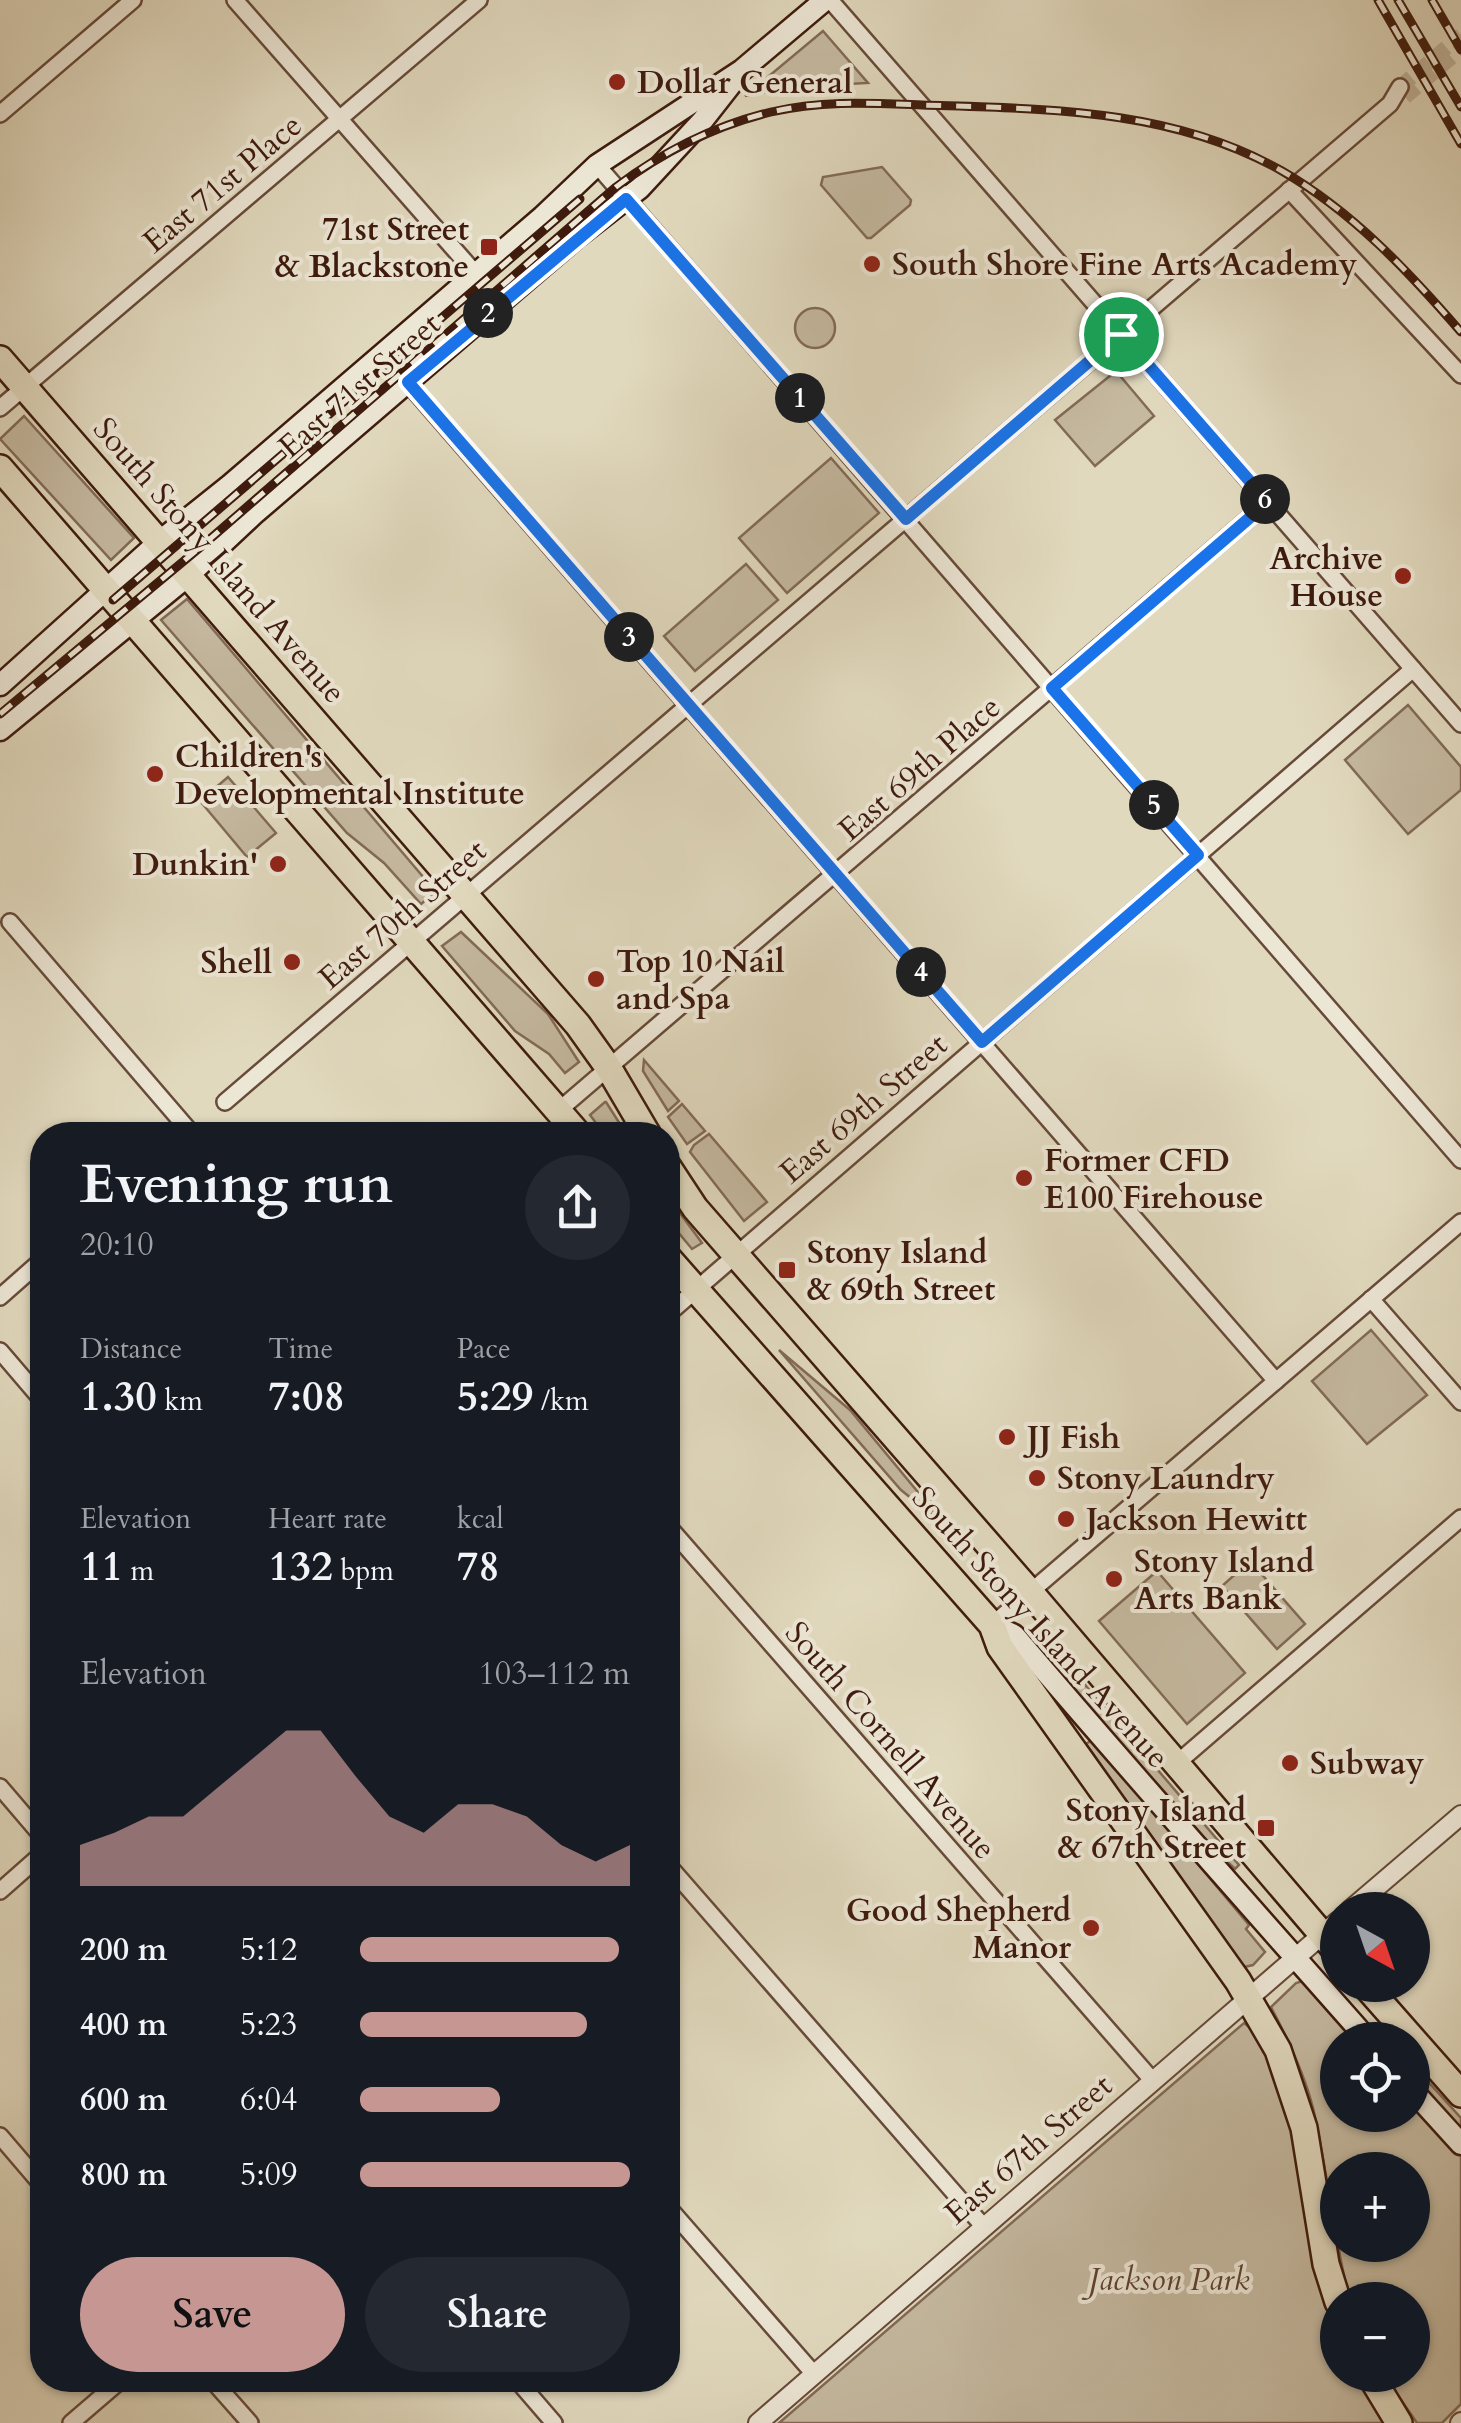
<!DOCTYPE html>
<html lang="en">
<head>
<meta charset="utf-8">
<style>
  :root { --surface:#171b24; --page:#242831; --text:#f1f3f6; --muted:#9ea1a6; --accent:#c59692 }
  body { margin:0; font-family:Cardo,serif; background:var(--page); color:var(--text); height:100vh; display:flex; flex-direction:column; font-size:38px; white-space:nowrap }
  * { box-sizing:border-box; margin:0 }
  p { font-size:32px; color:var(--muted) }
  .icon { flex:none; width:55px; height:55px; fill:none; stroke:currentColor; stroke-width:2; stroke-linecap:round; stroke-linejoin:round }
  .map { position:relative; flex:1; overflow:hidden }
  .drawer { position:absolute; left:30px; top:1122px; width:650px; height:1270px; display:flex; flex-direction:column; background:var(--surface); border-radius:40px; box-shadow:0 2px 8px #0004 }
  .drawer>* { flex:none }
  .needle { width:65px; rotate:140deg }
  .tools { position:absolute; left:1320px; top:1892px; display:grid; gap:20px }
  .tools a { display:grid; place-items:center; width:110px; height:110px; border-radius:50%; background:var(--surface); box-shadow:0 2px 8px #0004; font-size:50px }
  .pin { position:absolute; display:grid; place-items:center; width:85px; height:85px; color:#fff; margin:-42px; border:5px solid #fff; border-radius:50%; box-shadow:0 2px 10px #0007 }
  .km { position:absolute; width:50px; height:50px; margin:-25px; border-radius:50%; background:#222; color:#fff; font-size:28px; line-height:50px; text-align:center }
  .round { display:grid; place-items:center; flex:none; width:105px; height:105px; border-radius:52px; background:var(--page) }
  .head { display:flex; align-items:center; justify-content:space-between; height:170px; padding:0 50px }
  h1 { font-size:55px; font-weight:800; line-height:75px }
  .metrics { display:grid; grid-template-columns:repeat(3,1fr); gap:15px; height:170px; padding:10px 50px }
  .metrics div { display:grid; align-content:center }
  .metrics b { font-size:42px; font-weight:800 }
  .metrics small { font-size:28px; font-weight:400 }
  .metrics p { font-size:28px }
  .chart { height:280px; padding:20px 50px }
  .chart p { display:flex; justify-content:space-between }
  .chart svg { width:100%; height:180px; margin-top:10px; fill:var(--accent); opacity:.7 }
  .cta { display:flex; gap:20px; margin-top:auto; padding:20px 50px }
  .cta a { flex:1; height:115px; border-radius:60px; background:var(--accent); color:#111; font-size:40px; font-weight:800; line-height:115px; text-align:center }
  .cta a+a { background:var(--page); color:var(--text) }
  ul { padding:0 50px; list-style:none; font-size:32px }
  li { display:grid; grid-template-columns:160px 120px 1fr; align-items:center; height:75px }
  li i { height:25px; border-radius:12px; background:var(--accent) }
  .map>svg:first-child { display:block }
  .green { fill:#c5b9a0; stroke:#826a56; stroke-width:2.5; fill-rule:evenodd }
  .lines { fill:none; stroke-linecap:round; stroke-linejoin:round }
  .minor-tunnel { stroke:#c0b39b; stroke-width:15; stroke-dasharray:15 8; stroke-linecap:butt }
  .minor-casing { stroke:#674a39; stroke-width:20 }
  .tertiary-casing { stroke:#674a39; stroke-width:22 }
  .secondary-casing { stroke:#3e1b0d; stroke-width:25 }
  .trunk-casing { stroke:#3e1b0d; stroke-width:30 }
  .minor { stroke:#ece6d5; stroke-width:15 }
  .tertiary { stroke:#ece6d5; stroke-width:18 }
  .secondary { stroke:#ece6d5; stroke-width:20 }
  .trunk { stroke:#e1d9be; stroke-width:25 }
  .rail-casing { stroke:#3e1b0d; stroke-width:9 }
  .rail { stroke:#ece6d5; stroke-width:5; stroke-dasharray:15; stroke-linecap:butt }
  .route-casing { stroke:#fff; stroke-width:20 }
  .route { stroke:#1a73e8; stroke-width:12 }
  .poi-dot { fill:#8f2418; stroke:#ece6d5; stroke-width:4 }
  .labels { text-anchor:middle; stroke-width:8; stroke-linejoin:round; paint-order:stroke }
  .poi-label { font-size:32px; font-weight:bold; fill:#3e1b0d; stroke:#ece6d5; text-anchor:start }
  .street-label { font-size:32px; fill:#3e1b0d; stroke:#ece6d5 }
  .park-label { font-size:32px; font-style:italic; fill:#604232; stroke:#ece6d5 }
</style>
</head>
<body>
<div class="map">
<svg width="1461" height="2423" viewBox="0 0 1461 2423">
  <rect width="100%" height="100%" fill="#e1d9be"/>
  <filter id="stains"><feTurbulence type="fractalNoise" baseFrequency=".002" numOctaves="4"/><feColorMatrix values="0 0 0 0 .2 0 0 0 0 .09 0 0 0 0 .02 0 0 0 .5 -.17"/></filter>
  <radialGradient id="worn" r=".72"><stop offset=".6" stop-color="#630" stop-opacity="0"/><stop offset="1" stop-color="#630" stop-opacity=".3"/></radialGradient>
  <g class="green">
    <path d="M823,31L868,83L791,87L745,96Z"/>
    <path d="M882,167L911,200L910,205L871,238H867L821,185L823,177Z"/>
    <circle cx="815" cy="328" r="20"/>
    <path d="M1116,371L1154,416L1095,466L1055,420Z"/>
    <path d="M24,416L134,538L111,560L0,439Z"/>
    <path d="M831,458L879,513L787,593L739,538Z"/>
    <path d="M746,564L778,600L695,671L664,636Z"/>
    <path d="M187,599L436,892L421,904L384,863L347,833L161,620Z"/>
    <path d="M1408,705L1461,767V790L1408,834L1345,760Z"/>
    <path d="M228,777L276,833L247,857L200,801Z"/>
    <path d="M461,932L548,1014L579,1062L565,1073L549,1054L515,1031L442,946Z"/>
    <path d="M644,1060L679,1101L668,1111L643,1071Z"/>
    <path d="M605,1102H606L627,1135H605L590,1115Z"/>
    <path d="M682,1104L705,1131L687,1144L668,1117Z"/>
    <path d="M709,1134L767,1202L744,1221L690,1152L694,1145Z"/>
    <path d="M668,1197L702,1243L692,1249L668,1220Z"/>
    <path d="M1371,1330L1427,1395L1367,1444L1312,1381Z"/>
    <path d="M779,1350L850,1410L946,1526L901,1490Z"/>
    <path d="M1250,1561L1305,1624L1277,1649L1222,1586Z"/>
    <path d="M1157,1571L1245,1673L1187,1724L1099,1621Z"/>
    <path d="M1039,1631L1239,1865L1235,1869L1183,1819L1031,1638Z"/>
    <path d="M1093,1739L1249,1925L1246,1929L1265,1952L1253,1965L1244,1967L1086,1744Z"/>
    <path d="M1303,1981L1359,2040H1338V2115H1412L1413,2101L1461,2156V2404L1442,2423H1417L1384,2375H1412V2300H1350C1333,2237 1328,2172 1313,2108C1304,2073 1288,2039 1271,2007L1296,1983ZM1338,2170H1412V2245H1338Z"/>
    <path d="M1244,2023L1257,2033L1276,2079L1294,2137L1310,2247L1337,2337L1338,2375H1355L1385,2423H779Z"/>
    <path d="M1412,2064L1461,2118V2133L1413,2078Z"/>
  </g>
  <g class="lines">
    <g class="minor-tunnel">
      <path d="M1400,87L1461,35"/>
      <path d="M1405,97L1461,49"/>
    </g>
    <g class="minor-casing">
      <g id="minor">
        <path d="M235,0L476,274"/>
        <path d="M830,0L1461,724"/>
        <path d="M0,114L133,0"/>
        <path d="M597,165L1461,1160"/>
        <path d="M1289,190L1461,375"/>
        <path d="M407,382L1276,1381"/>
        <path d="M0,408L479,0"/>
        <path d="M10,922L193,1135"/>
        <path d="M225,1102L1299,182L1390,104L1400,87"/>
        <path d="M558,1111L1268,502"/>
        <path d="M0,1297L42,1260"/>
        <path d="M1371,1299L1461,1402"/>
        <path d="M668,1314L1413,669"/>
        <path d="M0,1351L42,1400"/>
        <path d="M668,1526L1153,2081"/>
        <path d="M992,1625L1461,1222"/>
        <path d="M1176,1764L1461,1518"/>
        <path d="M0,1787L42,1836"/>
        <path d="M668,1865L984,2227"/>
        <path d="M0,1891L42,1854"/>
        <path d="M0,2136L42,2185"/>
        <path d="M668,2207L814,2374"/>
        <path d="M212,2380L250,2423"/>
        <path d="M517,2380L554,2423"/>
        <path d="M71,2423L121,2380"/>
      </g>
    </g>
    <g class="tertiary-casing">
      <g id="tertiary">
        <path d="M1350,1910L1461,1815"/>
        <path d="M758,2423L1338,1921"/>
        <path d="M1460,2423L1461,2422"/>
      </g>
    </g>
    <g class="secondary-casing">
      <g id="secondary">
        <path d="M0,685L160,541L230,485L542,217L597,165L742,70L825,0"/>
        <path d="M0,730L190,574L254,514L578,236L640,188L703,120L732,83"/>
        <path d="M992,1625L1014,1635C1130,1772 1249,1905 1368,2040"/>
        <path d="M1412,2090L1461,2144"/>
      </g>
    </g>
    <g class="trunk-casing">
      <g id="trunk">
        <path d="M0,359L578,1025L608,1067L648,1135"/>
        <path d="M0,468L579,1135"/>
        <path d="M668,1167L695,1208L1030,1592L1338,1953"/>
        <path d="M668,1258L992,1625L1000,1647L1238,1981L1278,2050L1304,2128L1326,2264L1338,2302"/>
        <path d="M1365,1985L1461,2094"/>
        <path d="M1370,2375L1399,2423"/>
      </g>
    </g>
    <use href="#minor" class="minor"/>
    <use href="#tertiary" class="tertiary"/>
    <use href="#secondary" class="secondary"/>
    <use href="#trunk" class="trunk"/>
    <g class="rail-casing">
      <g id="rail">
        <path d="M1378,0L1461,144"/>
        <path d="M1398,0L1461,107"/>
        <path d="M1432,0L1461,50"/>
        <path d="M113,600L580,199"/>
        <path d="M0,714L203,545L616,187C664,151 713,126 771,112C822,100 870,103 922,105C1045,109 1171,108 1282,171C1353,212 1408,271 1461,332"/>
      </g>
    </g>
    <use href="#rail" class="rail"/>
  </g>
  <g class="lines">
    <g class="route-casing">
      <path id="route" d="M626,199L906,519L1121,334L1268,502L1052,688L1198,855L982,1042L408,382Z"/>
    </g>
    <use href="#route" class="route"/>
  </g>
  <g class="poi-dot">
    <circle cx="617" cy="82" r="10"/>
    <rect x="479" y="237" width="20" height="20" rx="5"/>
    <circle cx="872" cy="264" r="10"/>
    <circle cx="1403" cy="576" r="10"/>
    <circle cx="155" cy="774" r="10"/>
    <circle cx="278" cy="864" r="10"/>
    <circle cx="292" cy="962" r="10"/>
    <circle cx="596" cy="979" r="10"/>
    <circle cx="1024" cy="1178" r="10"/>
    <rect x="777" y="1260" width="20" height="20" rx="5"/>
    <circle cx="1007" cy="1437" r="10"/>
    <circle cx="1037" cy="1478" r="10"/>
    <circle cx="1066" cy="1519" r="10"/>
    <circle cx="1114" cy="1579" r="10"/>
    <circle cx="1290" cy="1763" r="10"/>
    <rect x="1256" y="1818" width="20" height="20" rx="5"/>
    <circle cx="1091" cy="1928" r="10"/>
  </g>
  <g class="labels">
    <g class="poi-label">
      <text x="637" y="93">Dollar General</text>
      <text x="469" y="240" text-anchor="end">71st Street<tspan x="469" dy="37">&amp; Blackstone</tspan></text>
      <text x="892" y="275">South Shore Fine Arts Academy</text>
      <text x="1383" y="569" text-anchor="end">Archive<tspan x="1383" dy="37">House</tspan></text>
      <text x="175" y="767">Children's<tspan x="175" dy="37">Developmental Institute</tspan></text>
      <text x="258" y="875" text-anchor="end">Dunkin'</text>
      <text x="616" y="972">Top 10 Nail<tspan x="616" dy="37">and Spa</tspan></text>
      <text x="272" y="973" text-anchor="end">Shell</text>
      <text x="1044" y="1171">Former CFD<tspan x="1044" dy="37">E100 Firehouse</tspan></text>
      <text x="807" y="1263">Stony Island<tspan x="807" dy="37">&amp; 69th Street</tspan></text>
      <text x="1027" y="1448">JJ Fish</text>
      <text x="1057" y="1489">Stony Laundry</text>
      <text x="1086" y="1530">Jackson Hewitt</text>
      <text x="1134" y="1572">Stony Island<tspan x="1134" dy="37">Arts Bank</tspan></text>
      <text x="1310" y="1774">Subway</text>
      <text x="1246" y="1821" text-anchor="end">Stony Island<tspan x="1246" dy="37">&amp; 67th Street</tspan></text>
      <text x="1071" y="1921" text-anchor="end">Good Shepherd<tspan x="1071" dy="37">Manor</tspan></text>
    </g>
    <g class="street-label">
      <text transform="translate(222 183) rotate(-40)" y="11">East 71st Place</text>
      <text transform="translate(359 385) rotate(-41)" y="11">East 71st Street</text>
      <text transform="translate(220 560) rotate(49)" y="11">South Stony Island Avenue</text>
      <text transform="translate(919 768) rotate(-41)" y="11">East 69th Place</text>
      <text transform="translate(402 914) rotate(-41)" y="11">East 70th Street</text>
      <text transform="translate(863 1108) rotate(-41)" y="11">East 69th Street</text>
      <text transform="translate(1041 1627) rotate(48)" y="11">South Stony Island Avenue</text>
      <text transform="translate(891 1740) rotate(49)" y="11">South Cornell Avenue</text>
      <text transform="translate(1028 2149) rotate(-41)" y="11">East 67th Street</text>
    </g>
    <g class="park-label">
      <text x="1169" y="2290">Jackson Park</text>
    </g>
  </g>
  <rect width="100%" height="100%" filter="url(#stains)"/>
  <rect width="100%" height="100%" fill="url(#worn)"/>
</svg>
<div class="tools">
<a><svg class="needle" viewBox="-14 -14 28 28"><path d="M0-13l5 13h-10z" fill="#e53935"/><path d="M0 13l5-13h-10z" fill="#9ea1a6"/></svg></a>
<a><svg class="icon" aria-label="locate" viewBox="0 0 24 24"><circle cx="12" cy="12" r="6"/><path d="M12 2v4M12 18v4M2 12h4M18 12h4"/></svg></a>
<a>+</a>
<a>−</a>
</div>
<div class="pin" style="left:1121px;top:334px;background:#1e9e55"><svg class="icon" aria-label="arrive" viewBox="0 0 24 24"><path d="M6 21V4h12l-3 4 3 4H6"/></svg></div>
<b class="km" style="left:800px;top:398px">1</b>
<b class="km" style="left:488px;top:313px">2</b>
<b class="km" style="left:629px;top:637px">3</b>
<b class="km" style="left:921px;top:972px">4</b>
<b class="km" style="left:1154px;top:805px">5</b>
<b class="km" style="left:1265px;top:499px">6</b>
<section class="drawer">
<div class="head"><div><h1>Evening run</h1><p>20:10</p></div><a class="round"><svg class="icon" aria-label="share" viewBox="0 0 24 24"><path d="M12 15V3M7 8l5-5 5 5M5 13v7h14v-7"/></svg></a></div>
<div class="metrics">
<div><p>Distance</p><b>1.30<small> km</small></b></div>
<div><p>Time</p><b>7:08</b></div>
<div><p>Pace</p><b>5:29<small> /km</small></b></div>
</div>
<div class="metrics">
<div><p>Elevation</p><b>11<small> m</small></b></div>
<div><p>Heart rate</p><b>132<small> bpm</small></b></div>
<div><p>kcal</p><b>78</b></div>
</div>
<div class="chart"><p><span>Elevation</span>103–112 m</p>
<svg viewBox="0 0 160 44" preserveAspectRatio="none"><path d="M0 44V34L10 31L20 27L30 27L40 20L50 13L60 6L70 6L80 17L90 27L100 31L110 24L120 24L130 27L140 34L150 38L160 34V44z"/></svg>
</div>
<ul>
<li><b>200 m</b>5:12<i style="width:96%"></i></li>
<li><b>400 m</b>5:23<i style="width:84%"></i></li>
<li><b>600 m</b>6:04<i style="width:52%"></i></li>
<li><b>800 m</b>5:09<i style="width:100%"></i></li>
</ul>
<div class="cta"><a>Save</a><a>Share</a></div>
</section>
</div>
</body>
</html>
